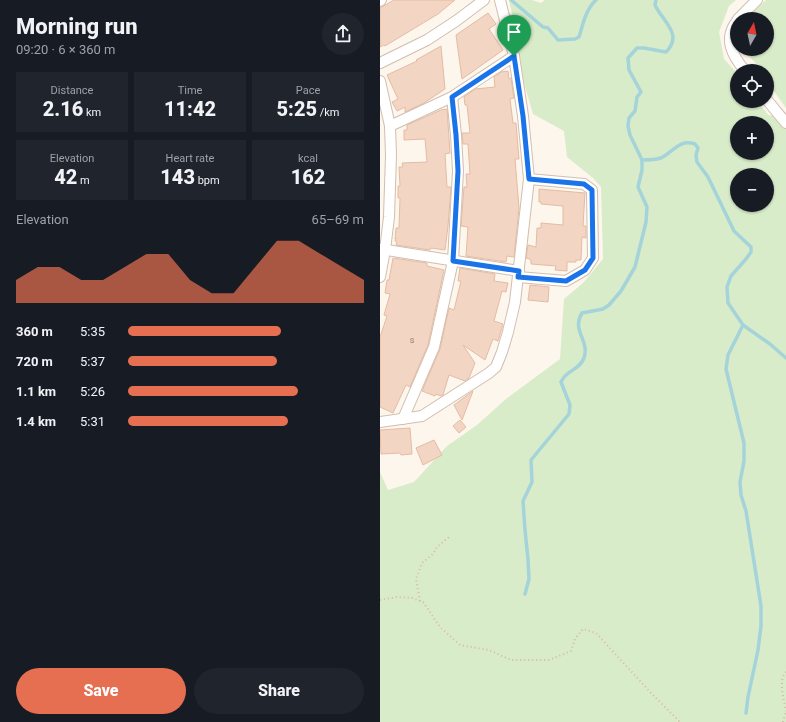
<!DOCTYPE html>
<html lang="en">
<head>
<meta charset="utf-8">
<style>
  :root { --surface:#171b24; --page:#20242c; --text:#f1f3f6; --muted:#9ea1a6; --accent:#e76f51 }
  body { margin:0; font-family:Roboto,sans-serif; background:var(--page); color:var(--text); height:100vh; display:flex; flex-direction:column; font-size:15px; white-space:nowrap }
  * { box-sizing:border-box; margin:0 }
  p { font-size:13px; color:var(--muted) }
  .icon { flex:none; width:22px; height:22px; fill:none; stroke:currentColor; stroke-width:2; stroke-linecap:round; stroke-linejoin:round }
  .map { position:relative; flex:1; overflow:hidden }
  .details { display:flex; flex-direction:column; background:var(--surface); width:380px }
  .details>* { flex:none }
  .needle { width:26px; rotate:9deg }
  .fabs { position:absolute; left:350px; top:12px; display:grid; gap:8px }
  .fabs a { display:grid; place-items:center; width:44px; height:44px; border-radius:50%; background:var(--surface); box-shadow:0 1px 3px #0004; font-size:20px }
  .pin { position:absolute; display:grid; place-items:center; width:34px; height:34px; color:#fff; margin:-41px -17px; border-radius:50% 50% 50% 0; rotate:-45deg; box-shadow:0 0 4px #0007 }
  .pin .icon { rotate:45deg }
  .round { display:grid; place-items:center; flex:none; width:42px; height:42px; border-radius:21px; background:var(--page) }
  .overview { display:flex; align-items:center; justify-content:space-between; height:68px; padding:0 16px }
  h1 { font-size:22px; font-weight:800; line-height:30px }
  .metrics { display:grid; grid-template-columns:repeat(3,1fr); gap:6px; height:68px; padding:4px 16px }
  .metrics div { display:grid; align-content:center; border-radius:0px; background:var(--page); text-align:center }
  .metrics b { font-size:20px; font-weight:800 }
  .metrics small { font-size:11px; font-weight:400 }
  .metrics p { font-size:11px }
  .chart { height:112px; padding:8px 16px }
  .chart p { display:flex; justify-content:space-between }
  .chart svg { width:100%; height:72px; margin-top:4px; fill:var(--accent); opacity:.7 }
  .button { display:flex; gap:8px; margin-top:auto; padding:8px 16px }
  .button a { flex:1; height:46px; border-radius:24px; background:var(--accent); color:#fff; font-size:16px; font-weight:800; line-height:46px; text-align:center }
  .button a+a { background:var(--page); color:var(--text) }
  ul { padding:0 16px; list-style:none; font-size:13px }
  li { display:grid; grid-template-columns:64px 48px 1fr; align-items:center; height:30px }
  li i { height:10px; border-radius:5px; background:var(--accent) }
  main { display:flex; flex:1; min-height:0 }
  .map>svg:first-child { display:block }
  .green { fill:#d8ecc9; fill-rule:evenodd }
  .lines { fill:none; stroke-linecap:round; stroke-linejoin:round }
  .stream { stroke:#a5d3da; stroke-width:3.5 }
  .building { fill:#f3d5c3; stroke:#e6bba3 }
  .street-casing { stroke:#d1beb0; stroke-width:12 }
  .path { stroke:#d9b8a5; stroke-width:2; stroke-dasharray:1 3; stroke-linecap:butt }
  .street { stroke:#fff; stroke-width:10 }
  .route-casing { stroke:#fff; stroke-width:8 }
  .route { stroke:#1a73e8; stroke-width:5 }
  .labels { text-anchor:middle; stroke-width:3; stroke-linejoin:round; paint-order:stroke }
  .number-label { font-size:9px; fill:#987a6a }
</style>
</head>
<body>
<main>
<section class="details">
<div class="overview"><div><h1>Morning run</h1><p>09:20 · 6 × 360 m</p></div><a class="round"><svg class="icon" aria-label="share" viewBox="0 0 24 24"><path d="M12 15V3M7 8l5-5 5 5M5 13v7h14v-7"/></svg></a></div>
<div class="metrics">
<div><p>Distance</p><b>2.16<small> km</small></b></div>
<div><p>Time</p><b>11:42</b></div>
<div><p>Pace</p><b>5:25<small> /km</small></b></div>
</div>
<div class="metrics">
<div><p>Elevation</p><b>42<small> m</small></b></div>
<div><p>Heart rate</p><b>143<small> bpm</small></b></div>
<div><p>kcal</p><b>162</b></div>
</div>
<div class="chart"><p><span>Elevation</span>65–69 m</p>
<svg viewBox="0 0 160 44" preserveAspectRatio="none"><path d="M0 44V30L10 22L20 22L30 30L40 30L50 22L60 14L70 14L80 30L90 38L100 38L110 22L120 6L130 6L140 14L150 22L160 30V44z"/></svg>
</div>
<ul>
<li><b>360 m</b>5:35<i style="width:65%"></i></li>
<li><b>720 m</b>5:37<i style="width:63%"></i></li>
<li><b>1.1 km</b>5:26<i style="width:72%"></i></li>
<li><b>1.4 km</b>5:31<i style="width:68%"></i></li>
</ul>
<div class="button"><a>Save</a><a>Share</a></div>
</section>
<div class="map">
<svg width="406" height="722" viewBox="0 0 406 722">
  <rect width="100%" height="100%" fill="#fdf6ec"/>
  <g class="green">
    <path d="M129,0H152L161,3L165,0H356L349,6L339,32L344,59L357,73V101H378L388,115L406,117V722H0V472L8,490L34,482L67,446L97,425L126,399L180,359L184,299L203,283L223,259L221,187L213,178L187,157L184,131L153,114L144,83L136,32ZM357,123H387V153H357ZM357,175H387V205H357Z"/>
    <path d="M386,0H406V108L391,87L392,85L387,78V71H382L378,65L361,49H387V19H366Z"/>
  </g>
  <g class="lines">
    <g class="stream">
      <path d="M131,0L163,27L168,28L178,40L195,39L199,37C203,24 206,9 216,0"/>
      <path d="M262,160C268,160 275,160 281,158C294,151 299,139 315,144L318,148L316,155L317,162L328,177L354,231L371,247V252L366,259L351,276L347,287L348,303L363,325L390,344L406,358"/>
      <path d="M363,325L348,355L346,369L364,443V461L360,482L361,495L366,511L381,606V626L378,650L368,697L366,713"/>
      <path d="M145,594L149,579L148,559L145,530L143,501L152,482L151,460L189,414L190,405L181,382C187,369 199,371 204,358C210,340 191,331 202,313L223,309L229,305L241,291L255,267L266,222L267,207L258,187L262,170V160L250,135L248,126L249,118L255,111L257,97L261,92L249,70L248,58L257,48H264L286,52C304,34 282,21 275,5L276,0"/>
    </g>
  </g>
  <g class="building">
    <path d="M14,0H75L58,14L5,46L4,45L0,47V8Z"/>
    <path d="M108,13L116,24L109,29L123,50L82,79L76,35Z"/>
    <path d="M61,46L65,89L44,103L25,112V107L17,111L12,102L18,99L7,75L37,61L36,60Z"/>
    <path d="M128,71L129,79L131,78L134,98L130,99L133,123H136L139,159H135L139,208L134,257L127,256L126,262L86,256L88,227L81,226L84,187H87L86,174H90L88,144H83L82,133H90L87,105H85L84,97L95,89L115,87L114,77L121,72Z"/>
    <path d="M67,109L70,153L65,154L67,187H71L68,226L65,250L51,248L50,250L16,245L17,242L15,241L16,238L15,239L16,228H19L20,198H18V186H20L19,167H23L22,163L47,162L45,139L24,140V130H27V125L61,110Z"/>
    <path d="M159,189L205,193L203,226H206V238L202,237L201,260H196V262H187V271L175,270L176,266L151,264V260H150V259L146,258L148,245L156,247L157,228H161V223L183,225V206L161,204V202H159Z"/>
    <path d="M13,258L47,263V266L64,270L48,345L30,387L26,385L13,413L0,407V337L7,316L4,315L10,294L5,293L7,280H9Z"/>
    <path d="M80,268L115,274L114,281L128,283L126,292L122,291L114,321L123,324L118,341L113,339L105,360L83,345L95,363L89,378L85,381L69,375L63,395L61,396L56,394L55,396L42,391L60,349L69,308L74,310L81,281H78Z"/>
    <path d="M150,285L169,287L168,302L148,300Z"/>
    <path d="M93,391L82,420L74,405Z"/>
    <path d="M80,420L86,427L79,433L73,426Z"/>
    <path d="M30,428L32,454L21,455L20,453L1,454L0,430Z"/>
    <path d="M54,440L62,455L43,465L36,448Z"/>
  </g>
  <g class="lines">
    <g class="street-casing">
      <g id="street">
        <path d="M0,1L1,0"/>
        <path d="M358,19L377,0"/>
        <path d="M357,21C343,39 352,55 365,71"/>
        <path d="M0,63L47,40L76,21L104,0"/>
        <path d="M0,81L10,126L11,155L9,217L5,250L0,277"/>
        <path d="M387,100L406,123"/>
        <path d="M10,126L72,97L134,56"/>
        <path d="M0,249L139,271"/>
        <path d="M138,277L186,281L205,270L213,258L212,190L204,184L149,179"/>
        <path d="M23,419L54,347L73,261L78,171L76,135L72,97"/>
        <path d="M0,422L42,416L109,373L116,367L122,352L128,332L135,302L149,179L143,116L134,56L120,0"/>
      </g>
    </g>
    <g class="path">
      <path d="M0,600L17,597L32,598L43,602L60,627L80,645L109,650L131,660H169L191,651L195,639L203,629L216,633L272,694L300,722"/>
      <path d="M40,601L36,579L42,563L53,554L57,547L69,537"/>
      <path d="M406,672C398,680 404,701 406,711"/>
      <path d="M403,722L406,711"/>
    </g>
    <use href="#street" class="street"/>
  </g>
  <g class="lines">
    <g class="route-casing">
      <path id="route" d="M134,56L143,116L149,179L204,184L212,190L213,258L205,270L186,281L138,277L139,271L73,261L78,171L76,135L72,97Z"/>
    </g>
    <use href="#route" class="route"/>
  </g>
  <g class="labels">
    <g class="number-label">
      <text x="32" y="343">s</text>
    </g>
  </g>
</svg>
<div class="fabs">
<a><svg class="needle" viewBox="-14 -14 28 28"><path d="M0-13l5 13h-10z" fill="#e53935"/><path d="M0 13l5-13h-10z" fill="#9ea1a6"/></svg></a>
<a><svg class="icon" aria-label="locate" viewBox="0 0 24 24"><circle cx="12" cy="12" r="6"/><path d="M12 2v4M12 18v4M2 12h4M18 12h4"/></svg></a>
<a>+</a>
<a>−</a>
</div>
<div class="pin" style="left:134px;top:56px;background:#1e9e55"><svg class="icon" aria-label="arrive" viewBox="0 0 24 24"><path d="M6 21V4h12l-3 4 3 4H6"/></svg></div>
</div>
</main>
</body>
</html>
